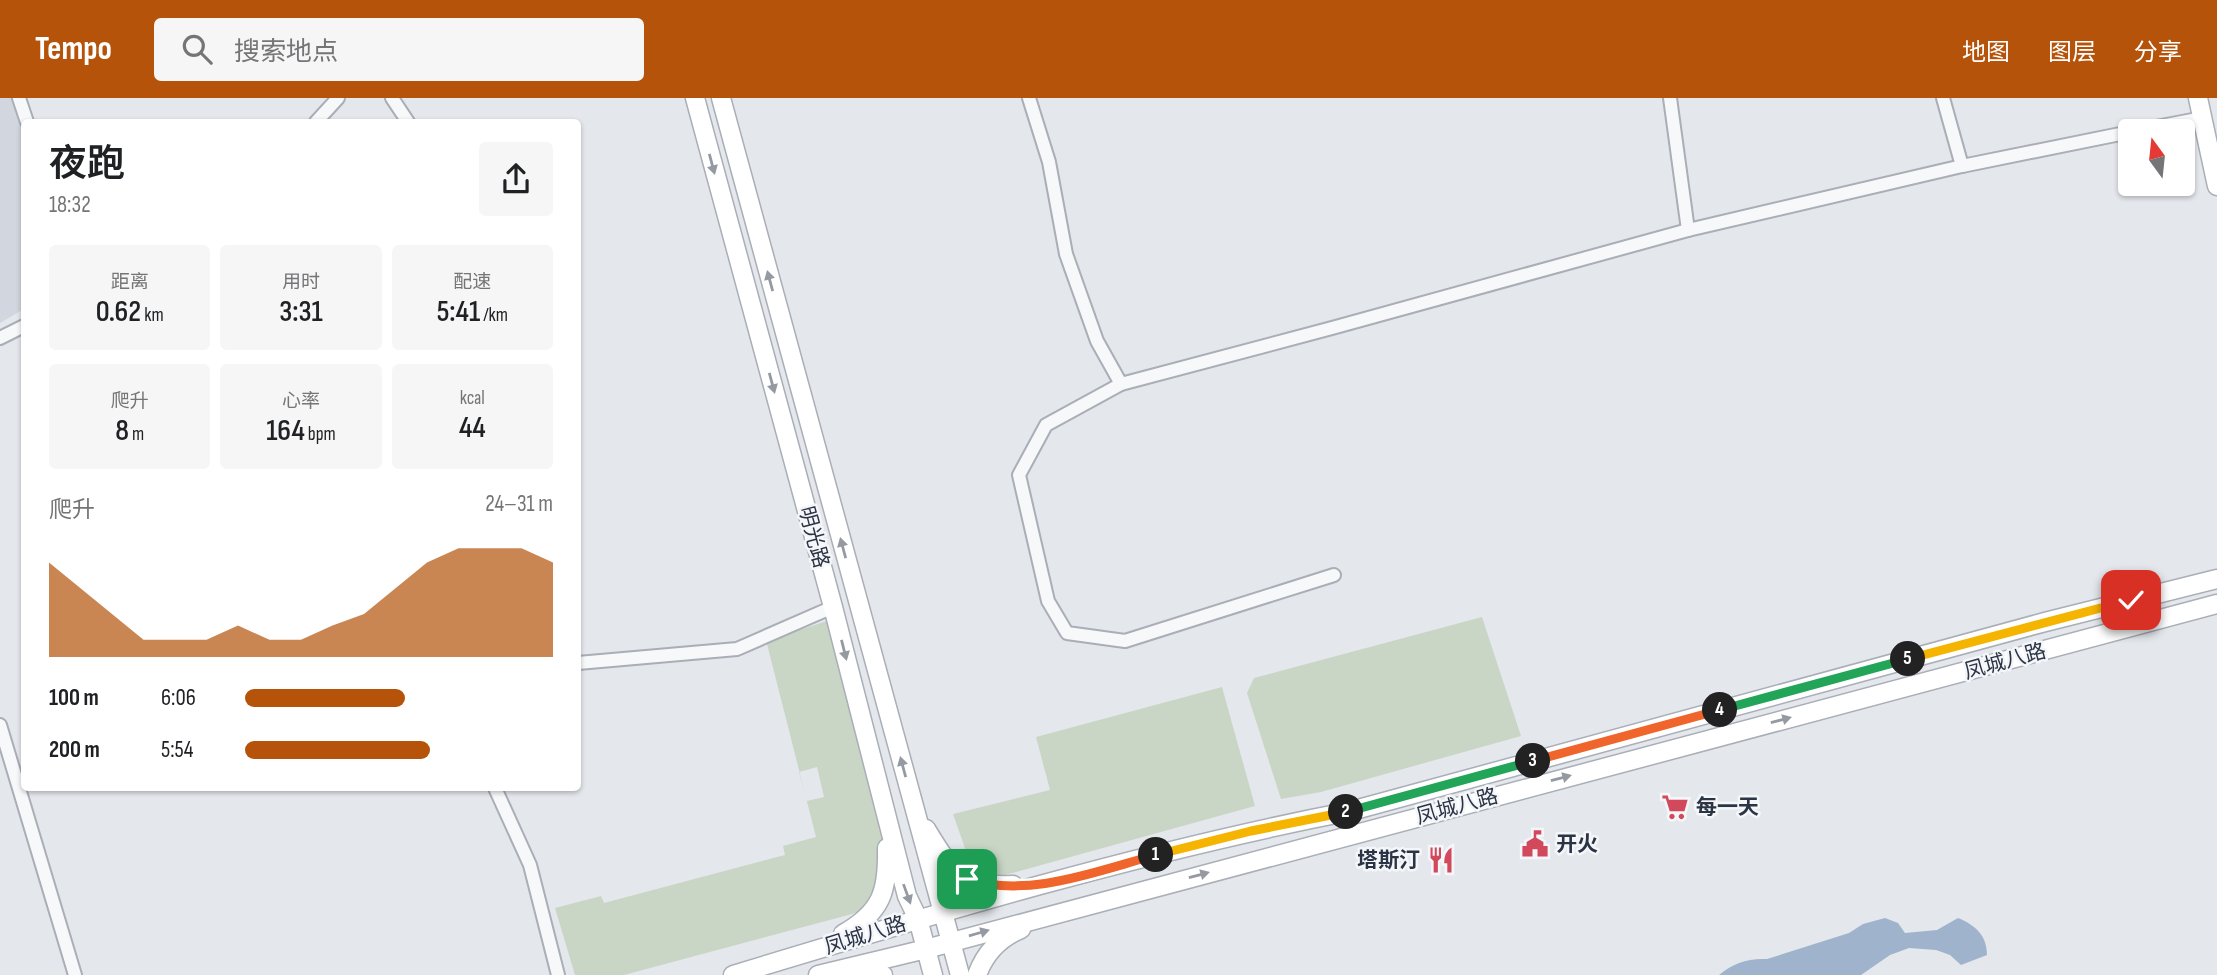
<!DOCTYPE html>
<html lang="zh">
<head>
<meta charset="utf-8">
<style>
  :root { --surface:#fff; --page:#f6f6f6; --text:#202124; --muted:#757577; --accent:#b45309 }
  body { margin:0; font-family:"Sofia Sans Condensed","Noto Sans SC",sans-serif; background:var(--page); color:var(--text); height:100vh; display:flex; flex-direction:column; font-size:26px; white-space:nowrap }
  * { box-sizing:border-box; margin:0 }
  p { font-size:23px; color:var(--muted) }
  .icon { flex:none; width:38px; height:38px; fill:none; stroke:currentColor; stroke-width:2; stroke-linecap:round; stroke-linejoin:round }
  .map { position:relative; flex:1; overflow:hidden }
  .details { position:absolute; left:21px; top:21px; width:560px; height:672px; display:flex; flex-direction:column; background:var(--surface); border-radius:7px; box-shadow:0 2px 5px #0004 }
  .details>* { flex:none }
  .needle { width:46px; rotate:345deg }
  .controls { position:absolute; left:2118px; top:21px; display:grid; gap:14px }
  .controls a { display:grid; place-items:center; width:77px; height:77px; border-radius:7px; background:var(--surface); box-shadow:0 2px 5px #0004; font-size:35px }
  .pin { position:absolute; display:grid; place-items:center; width:60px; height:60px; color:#fff; margin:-30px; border-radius:14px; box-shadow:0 4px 10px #0006 }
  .km { position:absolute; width:35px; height:35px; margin:-18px; border-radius:50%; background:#222; color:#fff; font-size:19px; line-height:35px; text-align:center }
  .round { display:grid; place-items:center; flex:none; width:74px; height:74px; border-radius:7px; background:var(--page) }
  .overview { display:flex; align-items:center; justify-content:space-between; height:119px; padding:0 28px }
  h1 { font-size:38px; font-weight:600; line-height:52px }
  .metrics { display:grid; grid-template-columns:repeat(3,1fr); gap:10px; height:119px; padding:7px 28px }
  .metrics div { display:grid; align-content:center; border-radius:7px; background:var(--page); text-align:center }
  .metrics b { font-size:30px; font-weight:600 }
  .metrics small { font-size:19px; font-weight:400 }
  .metrics p { font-size:19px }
  .chart { height:196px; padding:14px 28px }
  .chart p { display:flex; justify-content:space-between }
  .chart svg { width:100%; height:126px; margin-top:7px; fill:var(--accent); opacity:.7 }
  ul { padding:0 28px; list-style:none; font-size:23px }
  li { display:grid; grid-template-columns:112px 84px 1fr; align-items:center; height:52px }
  li i { height:18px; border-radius:9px; background:var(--accent) }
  header { display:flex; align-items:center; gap:42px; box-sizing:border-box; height:98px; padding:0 35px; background:var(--accent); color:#fff }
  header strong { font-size:33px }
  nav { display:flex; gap:38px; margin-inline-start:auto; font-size:24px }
  .search { width:490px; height:63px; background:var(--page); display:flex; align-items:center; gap:18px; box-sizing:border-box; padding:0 24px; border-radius:7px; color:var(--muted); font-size:26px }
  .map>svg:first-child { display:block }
  .built { fill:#d2d6de }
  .green { fill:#c9d6c5; fill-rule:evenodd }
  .water { fill:#9fb4cc }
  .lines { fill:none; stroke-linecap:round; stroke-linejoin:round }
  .minor-casing { stroke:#a9aeb7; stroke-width:16 }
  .secondary-casing { stroke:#a9aeb7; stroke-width:21 }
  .minor { stroke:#f7f8fa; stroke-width:12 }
  .secondary { stroke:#fff; stroke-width:18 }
  .oneway { fill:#959aa2 }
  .split-1-casing { stroke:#fff; stroke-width:14 }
  .split-2-casing { stroke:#fff; stroke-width:14 }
  .split-3-casing { stroke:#fff; stroke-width:14 }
  .split-4-casing { stroke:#fff; stroke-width:14 }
  .split-5-casing { stroke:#fff; stroke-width:14 }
  .split-6-casing { stroke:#fff; stroke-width:14 }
  .split-1 { stroke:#f0652b; stroke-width:9 }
  .split-2 { stroke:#f5b400; stroke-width:9 }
  .split-3 { stroke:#22a559; stroke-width:9 }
  .split-4 { stroke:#f0652b; stroke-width:9 }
  .split-5 { stroke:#22a559; stroke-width:9 }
  .split-6 { stroke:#f5b400; stroke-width:9 }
  .labels { text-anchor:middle; stroke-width:5; stroke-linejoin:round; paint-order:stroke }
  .street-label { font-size:21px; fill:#2b3445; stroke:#f4f6f9 }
  .poi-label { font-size:21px; font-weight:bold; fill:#2b3445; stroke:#f4f6f9; text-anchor:start }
</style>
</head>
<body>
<header>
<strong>Tempo</strong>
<div class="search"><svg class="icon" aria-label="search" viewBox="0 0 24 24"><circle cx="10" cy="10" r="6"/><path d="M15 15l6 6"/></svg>搜索地点</div>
<nav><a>地图</a><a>图层</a><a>分享</a></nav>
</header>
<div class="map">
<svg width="2217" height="877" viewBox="0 0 2217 877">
  <rect width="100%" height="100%" fill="#e4e7ec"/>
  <path class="built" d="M0,0H15L24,29V211L0,225Z"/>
  <g class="green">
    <path d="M1482,519L1521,638L1321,694L1281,701L1247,595L1254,580Z"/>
    <path d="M827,523L891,758L881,805L852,816L624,877H575L555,810L601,798L604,805L785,757L783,748L816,739L767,546L796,533ZM817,669L824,699L807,703L799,674Z"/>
    <path d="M1222,589L1255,708L1005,777L980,773L966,753L953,716L1050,692L1036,639Z"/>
  </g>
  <path class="water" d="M1885,820L1898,825L1905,835L1937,832L1958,820C1975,827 1987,837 1987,857L1961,867L1950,857L1936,852L1909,850L1890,857L1861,877H1719C1733,865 1748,860 1767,861L1849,835L1863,826Z"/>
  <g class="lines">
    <g class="minor-casing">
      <g id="minor">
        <path d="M19,0L27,24"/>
        <path d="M392,0L408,24"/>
        <path d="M1029,0L1049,64L1066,156L1097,243L1121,286"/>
        <path d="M1670,0L1688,132"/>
        <path d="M1943,0L1962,68L2130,34"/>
        <path d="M316,24L338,0"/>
        <path d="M2135,33L2203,20"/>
        <path d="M0,240L24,228"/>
        <path d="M1334,477L1125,543L1067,535L1048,503L1019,377L1046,327L1121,286L1332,230L1688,132L1962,68"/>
        <path d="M578,565L737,551L833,509"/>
        <path d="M0,627L75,877"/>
        <path d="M495,690L530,767L558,877"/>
      </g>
    </g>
    <g class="secondary-casing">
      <g id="secondary">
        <path d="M695,0L833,509L907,798L918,821L933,877"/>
        <path d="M721,0L960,877"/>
        <path d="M2198,0L2217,88"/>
        <path d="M926,731C951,772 961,789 1013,787"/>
        <path d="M843,836C882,814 888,793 887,750"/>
        <path d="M851,874L883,877"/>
        <path d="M733,877C937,815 1141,754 1351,713L2045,524L2217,481"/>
        <path d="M818,877L926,851L2217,506"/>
        <path d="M977,877C985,855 999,840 1021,831"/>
      </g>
    </g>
    <use href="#minor" class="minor"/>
    <use href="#secondary" class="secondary"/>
  </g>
  <defs><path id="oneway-solid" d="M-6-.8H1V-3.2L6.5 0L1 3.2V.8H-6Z" transform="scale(1.75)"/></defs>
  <g class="oneway">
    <use href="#oneway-solid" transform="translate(712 66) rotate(75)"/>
    <use href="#oneway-solid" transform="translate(770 183) rotate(-105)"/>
    <use href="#oneway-solid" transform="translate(772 285) rotate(75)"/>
    <use href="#oneway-solid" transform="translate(843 450) rotate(-105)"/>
    <use href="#oneway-solid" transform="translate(844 552) rotate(76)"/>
    <use href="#oneway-solid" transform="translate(1781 622) rotate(-15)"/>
    <use href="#oneway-solid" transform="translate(903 669) rotate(-105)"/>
    <use href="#oneway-solid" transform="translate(1561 680) rotate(-15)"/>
    <use href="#oneway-solid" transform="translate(1199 777) rotate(-15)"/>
    <use href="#oneway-solid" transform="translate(907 796) rotate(70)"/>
    <use href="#oneway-solid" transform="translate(979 835) rotate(-16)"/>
  </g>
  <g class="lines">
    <g class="split-1-casing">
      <path id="split-1" d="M967,781C1028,801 1096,773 1156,757"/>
    </g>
    <g class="split-2-casing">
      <path id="split-2" d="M1156,757L1251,733L1346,714"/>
    </g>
    <g class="split-3-casing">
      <path id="split-3" d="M1346,714L1533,663"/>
    </g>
    <g class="split-4-casing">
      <path id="split-4" d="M1533,663L1720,612"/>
    </g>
    <g class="split-5-casing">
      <path id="split-5" d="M1720,612L1908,561"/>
    </g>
    <g class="split-6-casing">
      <path id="split-6" d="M1908,561L2131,502"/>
    </g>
    <use href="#split-1" class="split-1"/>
    <use href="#split-2" class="split-2"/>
    <use href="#split-3" class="split-3"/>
    <use href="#split-4" class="split-4"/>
    <use href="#split-5" class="split-5"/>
    <use href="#split-6" class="split-6"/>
  </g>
  <defs>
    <g id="supermarket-bare" transform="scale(2.1)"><path d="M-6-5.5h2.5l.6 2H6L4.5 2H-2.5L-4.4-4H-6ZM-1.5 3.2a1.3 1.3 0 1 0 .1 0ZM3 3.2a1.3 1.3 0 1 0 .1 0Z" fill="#d1495b" stroke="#f4f6f9" stroke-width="2.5" paint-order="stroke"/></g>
    <g id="civic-bare" transform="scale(2.1)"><path d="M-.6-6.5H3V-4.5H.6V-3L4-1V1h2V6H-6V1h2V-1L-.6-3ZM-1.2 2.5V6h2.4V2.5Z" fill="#d1495b" stroke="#f4f6f9" stroke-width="2.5" paint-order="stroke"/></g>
    <g id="restaurant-bare" transform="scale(2.1)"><path d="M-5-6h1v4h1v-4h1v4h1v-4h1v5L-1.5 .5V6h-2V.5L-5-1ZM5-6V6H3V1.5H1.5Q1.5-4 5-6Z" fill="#d1495b" stroke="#f4f6f9" stroke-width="2.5" paint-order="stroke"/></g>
  </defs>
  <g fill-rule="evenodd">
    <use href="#supermarket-bare" x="1675" y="709"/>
    <use href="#civic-bare" x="1535" y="746"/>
    <use href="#restaurant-bare" x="1441" y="762"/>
  </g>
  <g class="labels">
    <g class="street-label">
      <text transform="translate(814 439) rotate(75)" y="7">明光路</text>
      <text transform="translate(2005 563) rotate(-15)" y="7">凤城八路</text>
      <text transform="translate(1457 708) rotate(-15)" y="7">凤城八路</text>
      <text transform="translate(865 837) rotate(-17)" y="7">凤城八路</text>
    </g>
    <g class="poi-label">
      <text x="1696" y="716">每一天</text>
      <text x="1556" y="753">开火</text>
      <text x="1420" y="769" text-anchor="end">塔斯汀</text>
    </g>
  </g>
</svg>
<div class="controls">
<a><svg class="needle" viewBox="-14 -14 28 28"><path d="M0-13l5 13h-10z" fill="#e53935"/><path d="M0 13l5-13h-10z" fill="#757577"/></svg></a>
</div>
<div class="pin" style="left:967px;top:781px;background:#1e9e55"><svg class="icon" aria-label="arrive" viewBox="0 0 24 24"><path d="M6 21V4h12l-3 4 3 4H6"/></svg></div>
<div class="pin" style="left:2131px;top:502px;background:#d93025"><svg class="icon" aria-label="check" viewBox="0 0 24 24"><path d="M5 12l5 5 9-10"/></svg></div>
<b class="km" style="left:1156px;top:757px">1</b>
<b class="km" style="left:1346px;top:714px">2</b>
<b class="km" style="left:1533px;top:663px">3</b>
<b class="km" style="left:1720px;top:612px">4</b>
<b class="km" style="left:1908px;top:561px">5</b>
<section class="details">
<div class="overview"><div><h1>夜跑</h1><p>18:32</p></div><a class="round"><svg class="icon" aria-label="share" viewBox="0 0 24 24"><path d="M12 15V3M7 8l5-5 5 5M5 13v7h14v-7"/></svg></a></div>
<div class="metrics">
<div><p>距离</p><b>0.62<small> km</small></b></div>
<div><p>用时</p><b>3:31</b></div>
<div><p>配速</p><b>5:41<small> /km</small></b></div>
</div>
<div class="metrics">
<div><p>爬升</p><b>8<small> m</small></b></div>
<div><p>心率</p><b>164<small> bpm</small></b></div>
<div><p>kcal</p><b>44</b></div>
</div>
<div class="chart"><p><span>爬升</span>24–31 m</p>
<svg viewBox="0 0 160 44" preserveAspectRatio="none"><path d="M0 44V11L10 20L20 29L30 38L40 38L50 38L60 33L70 38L80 38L90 33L100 29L110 20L120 11L130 6L140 6L150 6L160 11V44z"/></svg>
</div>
<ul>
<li><b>100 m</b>6:06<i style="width:52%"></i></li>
<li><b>200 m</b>5:54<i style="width:60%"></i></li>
</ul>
</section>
</div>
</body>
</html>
